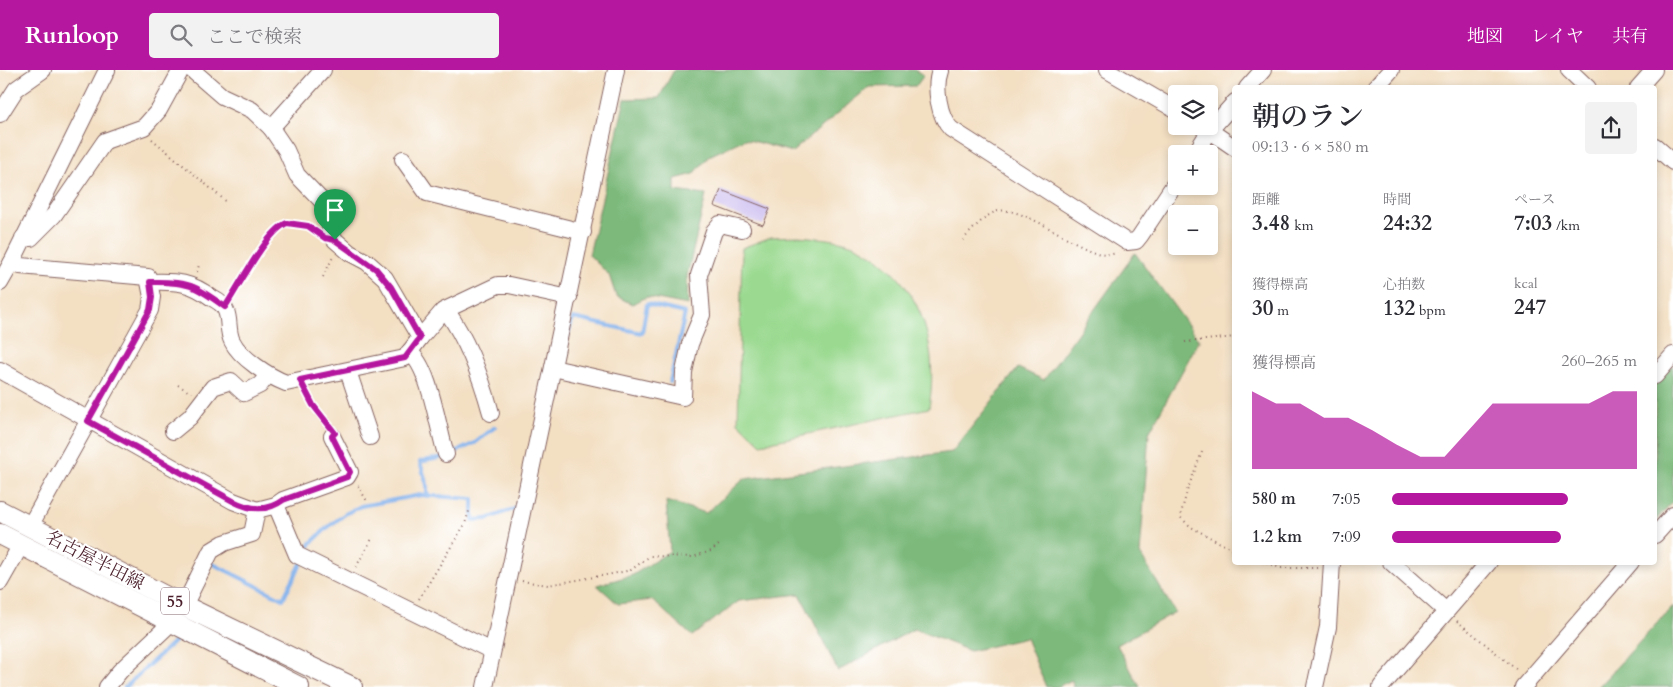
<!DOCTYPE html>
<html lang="ja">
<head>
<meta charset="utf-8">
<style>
  :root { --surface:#fff; --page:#f2f2f3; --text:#2b2b33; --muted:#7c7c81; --accent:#b5179e }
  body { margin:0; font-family:Cardo,"Noto Serif JP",serif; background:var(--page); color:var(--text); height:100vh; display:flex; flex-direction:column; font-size:19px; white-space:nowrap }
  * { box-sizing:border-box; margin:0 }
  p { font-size:16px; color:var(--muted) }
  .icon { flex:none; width:28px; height:28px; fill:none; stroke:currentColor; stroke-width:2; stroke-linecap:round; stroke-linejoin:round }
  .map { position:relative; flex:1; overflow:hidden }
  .sheet { position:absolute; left:1232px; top:15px; width:425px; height:480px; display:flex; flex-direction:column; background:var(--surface); border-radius:5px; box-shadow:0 2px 8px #0003 }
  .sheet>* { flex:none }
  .buttons { position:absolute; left:1168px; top:15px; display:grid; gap:10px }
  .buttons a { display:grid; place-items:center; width:50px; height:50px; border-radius:5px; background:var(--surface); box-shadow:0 2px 8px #0003; font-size:25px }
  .pin { position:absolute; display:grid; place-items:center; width:42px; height:42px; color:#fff; margin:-51px -21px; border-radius:50% 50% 50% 0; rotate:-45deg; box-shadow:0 0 5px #0007 }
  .pin .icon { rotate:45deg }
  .round { display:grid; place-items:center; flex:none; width:52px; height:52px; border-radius:5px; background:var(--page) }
  .headline { display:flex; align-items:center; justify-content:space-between; height:85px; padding:0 20px }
  h1 { font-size:28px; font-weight:600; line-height:38px }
  .figures { display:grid; grid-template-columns:repeat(3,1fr); gap:8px; height:85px; padding:5px 20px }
  .figures div { display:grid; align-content:center }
  .figures b { font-size:21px; font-weight:600 }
  .figures small { font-size:14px; font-weight:400 }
  .figures p { font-size:14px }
  .chart { height:140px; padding:10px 20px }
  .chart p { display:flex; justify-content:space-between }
  .chart svg { width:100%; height:90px; margin-top:5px; fill:var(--accent); opacity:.7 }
  ul { padding:0 20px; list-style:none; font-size:16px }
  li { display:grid; grid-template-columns:80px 60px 1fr; align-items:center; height:38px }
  li i { height:12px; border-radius:6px; background:var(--accent) }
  header { display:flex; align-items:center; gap:30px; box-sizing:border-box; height:70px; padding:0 25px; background:var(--accent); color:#fff }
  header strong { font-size:24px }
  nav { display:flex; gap:28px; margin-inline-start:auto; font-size:18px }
  .search { width:350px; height:45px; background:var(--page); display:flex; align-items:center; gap:12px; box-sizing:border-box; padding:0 18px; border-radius:5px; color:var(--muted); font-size:19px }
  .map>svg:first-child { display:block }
  .green { fill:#9ad98f; stroke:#727c5d }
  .forest { fill:#7bb97a; stroke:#626c52 }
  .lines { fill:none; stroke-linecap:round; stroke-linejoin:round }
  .stream { stroke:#81b1ec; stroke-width:4 }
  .building { fill:#c7b7ee }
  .minor-casing { stroke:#856260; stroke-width:18 }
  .major-casing { stroke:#856260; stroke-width:22 }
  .path { stroke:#856260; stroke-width:2; stroke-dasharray:1 4; stroke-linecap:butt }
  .minor { stroke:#fff; stroke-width:16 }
  .major { stroke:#fff; stroke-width:20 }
  .route-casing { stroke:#fff; stroke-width:10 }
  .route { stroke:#b5179e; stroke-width:6 }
  .labels { text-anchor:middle; stroke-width:4; stroke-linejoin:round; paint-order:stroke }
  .shield { fill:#fff; stroke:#80626b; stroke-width:1 }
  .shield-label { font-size:16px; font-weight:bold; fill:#4a1f2b }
  .street-label { font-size:18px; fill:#4a1f2b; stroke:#fff }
</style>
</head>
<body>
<header>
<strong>Runloop</strong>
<div class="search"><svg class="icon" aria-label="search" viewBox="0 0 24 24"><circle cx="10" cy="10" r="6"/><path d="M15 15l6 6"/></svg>ここで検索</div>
<nav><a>地図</a><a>レイヤ</a><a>共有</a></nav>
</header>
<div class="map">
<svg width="1673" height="617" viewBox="0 0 1673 617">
  <rect width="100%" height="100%" fill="#fff"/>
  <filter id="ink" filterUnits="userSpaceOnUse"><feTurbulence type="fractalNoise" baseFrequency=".02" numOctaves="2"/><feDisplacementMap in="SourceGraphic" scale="10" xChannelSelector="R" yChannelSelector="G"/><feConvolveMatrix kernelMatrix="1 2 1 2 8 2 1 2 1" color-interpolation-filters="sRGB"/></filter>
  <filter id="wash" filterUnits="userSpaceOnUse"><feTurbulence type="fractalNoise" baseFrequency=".0096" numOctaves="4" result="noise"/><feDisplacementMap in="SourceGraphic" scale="20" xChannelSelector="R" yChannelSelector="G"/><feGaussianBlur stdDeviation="1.12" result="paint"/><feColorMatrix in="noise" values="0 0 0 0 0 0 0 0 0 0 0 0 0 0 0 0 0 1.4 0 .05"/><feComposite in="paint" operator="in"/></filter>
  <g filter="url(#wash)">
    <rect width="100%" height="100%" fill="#f3dfc2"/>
    <path class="green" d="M798,166C819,168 844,169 862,179C922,212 939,275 929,338L761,374L738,352L742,178L771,167Z"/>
    <g class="forest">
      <path d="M674,0H914L924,5L916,16L869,17L792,82L745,69L709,86L694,104L675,109V121L706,125L687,206L688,235L647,227L632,234L616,226L609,205L589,185L625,29L659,28Z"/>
      <path d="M1135,183L1199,270L1149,363L1140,484L1175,542L1117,575L1140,617H1073L1072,610L1057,617H1046L1026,568L970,581L914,559L838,601L800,524L739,531L692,566L652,530L618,534L597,515L633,505L670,481L666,431L706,443L744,409L952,382L1018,298L1044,310Z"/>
      <path d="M1673,295V431L1655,451V315Z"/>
      <path d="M1673,536V617H1598Z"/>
    </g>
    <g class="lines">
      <g class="stream">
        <path d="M567,267L573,248L642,263L647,234L685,243L670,312"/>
        <path d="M551,345L561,306"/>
        <path d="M451,384L475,373L495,357"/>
        <path d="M427,426V415L420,392L444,387"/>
        <path d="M306,484L311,473L327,458L345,444L361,436L421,425L473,429V450L487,449L519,437"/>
        <path d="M211,493L283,529L302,492"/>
        <path d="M125,617L176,570"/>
      </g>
    </g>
    <g id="blocks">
      <path class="building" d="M721,120L770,139L763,155L714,136Z"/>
    </g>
  </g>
  <g filter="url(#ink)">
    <use href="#blocks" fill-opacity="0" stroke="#856260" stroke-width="1"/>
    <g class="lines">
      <g class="minor-casing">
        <g id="minor">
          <path d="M1107,0L1176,40"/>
          <path d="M1569,0L1588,18"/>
          <path d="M940,1C934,17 939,47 951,59L1127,172L1136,171L1140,166L1176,112"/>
          <path d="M1247,18L1263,0"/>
          <path d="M1375,18L1391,0"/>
          <path d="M1638,18L1654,0"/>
          <path d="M0,44L16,19L43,0"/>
          <path d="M1203,56L1235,78"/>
          <path d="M271,58L323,0"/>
          <path d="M1655,76L1673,92"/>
          <path d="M1195,84L1210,60L1235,32"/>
          <path d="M403,89L427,123L583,162"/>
          <path d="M23,168H31L54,145L105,71L144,57L159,40L181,0"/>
          <path d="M12,192L20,196L148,207L152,227L150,240L30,456"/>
          <path d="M150,212C177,211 191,212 212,228C218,231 224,235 226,241C230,250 227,261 232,271C240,288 270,307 286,313L405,288L420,268L385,208L367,192L350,183L335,170L330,160L332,151L323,132L297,105L286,80L271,58L252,40L222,26L192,0"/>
          <path d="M0,213L12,192L107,0"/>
          <path d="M446,240C468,271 481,306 491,343"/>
          <path d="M420,268L443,241L498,215H509L569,228"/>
          <path d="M409,282C430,296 438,360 446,384"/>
          <path d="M553,298L683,327L684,302L690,274L702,245L699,205L714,161L720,154L742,159"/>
          <path d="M0,300L233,431L257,440"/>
          <path d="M348,301L370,367"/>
          <path d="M1655,306L1673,285"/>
          <path d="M173,361L190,347L213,317L231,311L244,323L260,315L268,305"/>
          <path d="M276,435L283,430L347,407L350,402L332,366"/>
          <path d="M1655,465L1673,445"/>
          <path d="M1391,492L1446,541"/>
          <path d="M0,512L21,475"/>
          <path d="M184,536L211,481L224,473L252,464L257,440L276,435L297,485L492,581"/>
          <path d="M107,617L120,601L172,552"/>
          <path d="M485,617L616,0"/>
          <path d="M1315,617L1328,557L1332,492"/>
          <path d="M1381,617L1489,492"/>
          <path d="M1523,617L1631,492"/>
        </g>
      </g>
      <g class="major-casing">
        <g id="major">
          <path d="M0,441L184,536L352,617"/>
          <path d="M0,464L299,617"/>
        </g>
      </g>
      <g class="path">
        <path d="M152,69L228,133"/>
        <path d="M343,143L351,137"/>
        <path d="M963,170C972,160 983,147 995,142C1023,130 1091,194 1116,183"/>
        <path d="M197,202L199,195"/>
        <path d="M323,207L333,187"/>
        <path d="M233,224L258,182L282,155C294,151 307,155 316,162"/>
        <path d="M1185,272L1235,267"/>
        <path d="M178,315L191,323"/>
        <path d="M307,324L320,345L329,354"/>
        <path d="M1202,382L1188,418L1180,447L1191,457L1235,481"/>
        <path d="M358,416L367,431"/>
        <path d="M1262,492L1281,498H1317"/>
        <path d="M356,497L373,467"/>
        <path d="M522,511L548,515L612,504L631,500L650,486L693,487L711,481L720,474"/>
        <path d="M419,529L465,454L470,438"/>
        <path d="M1457,551L1517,600"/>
      </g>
      <use href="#minor" class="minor"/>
      <use href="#major" class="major"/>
    </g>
  </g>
  <g class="lines" filter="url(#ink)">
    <g class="route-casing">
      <path id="route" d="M287,153L308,156L325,168L335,170L376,199L391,217L420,268L405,288L300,310L313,335L335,363L332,366L350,402L347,407L283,430C267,442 250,440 233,431L88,351L150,240L152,227L150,212C188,211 195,215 225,237C239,216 267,161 287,153Z"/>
    </g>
    <use href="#route" class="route"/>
  </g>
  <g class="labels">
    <rect class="shield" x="161" y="517.5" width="28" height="27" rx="4"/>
    <g class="shield-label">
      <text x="175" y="537">55</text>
    </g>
    <g class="street-label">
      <text transform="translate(95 490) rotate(27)" y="6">名古屋半田線</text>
    </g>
  </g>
</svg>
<div class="buttons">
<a><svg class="icon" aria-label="layers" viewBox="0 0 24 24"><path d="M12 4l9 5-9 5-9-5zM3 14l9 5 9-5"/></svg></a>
<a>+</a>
<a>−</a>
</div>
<div class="pin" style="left:335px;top:170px;background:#1e9e55"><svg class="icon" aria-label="arrive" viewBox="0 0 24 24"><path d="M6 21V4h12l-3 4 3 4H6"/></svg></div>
<section class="sheet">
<div class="headline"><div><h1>朝のラン</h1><p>09:13 · 6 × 580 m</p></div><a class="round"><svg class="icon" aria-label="share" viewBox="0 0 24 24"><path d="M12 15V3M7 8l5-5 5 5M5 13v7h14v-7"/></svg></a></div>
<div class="figures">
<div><p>距離</p><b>3.48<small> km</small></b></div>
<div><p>時間</p><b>24:32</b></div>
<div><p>ペース</p><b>7:03<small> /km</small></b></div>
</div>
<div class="figures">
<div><p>獲得標高</p><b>30<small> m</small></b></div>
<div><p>心拍数</p><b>132<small> bpm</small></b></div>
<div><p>kcal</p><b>247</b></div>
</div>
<div class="chart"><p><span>獲得標高</span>260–265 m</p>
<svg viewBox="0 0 160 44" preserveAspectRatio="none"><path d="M0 44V6L10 12L20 12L30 19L40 19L50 25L60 32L70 38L80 38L90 25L100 12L110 12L120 12L130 12L140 12L150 6L160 6V44z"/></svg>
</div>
<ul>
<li><b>580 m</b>7:05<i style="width:72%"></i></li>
<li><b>1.2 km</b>7:09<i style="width:69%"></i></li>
</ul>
</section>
</div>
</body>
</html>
